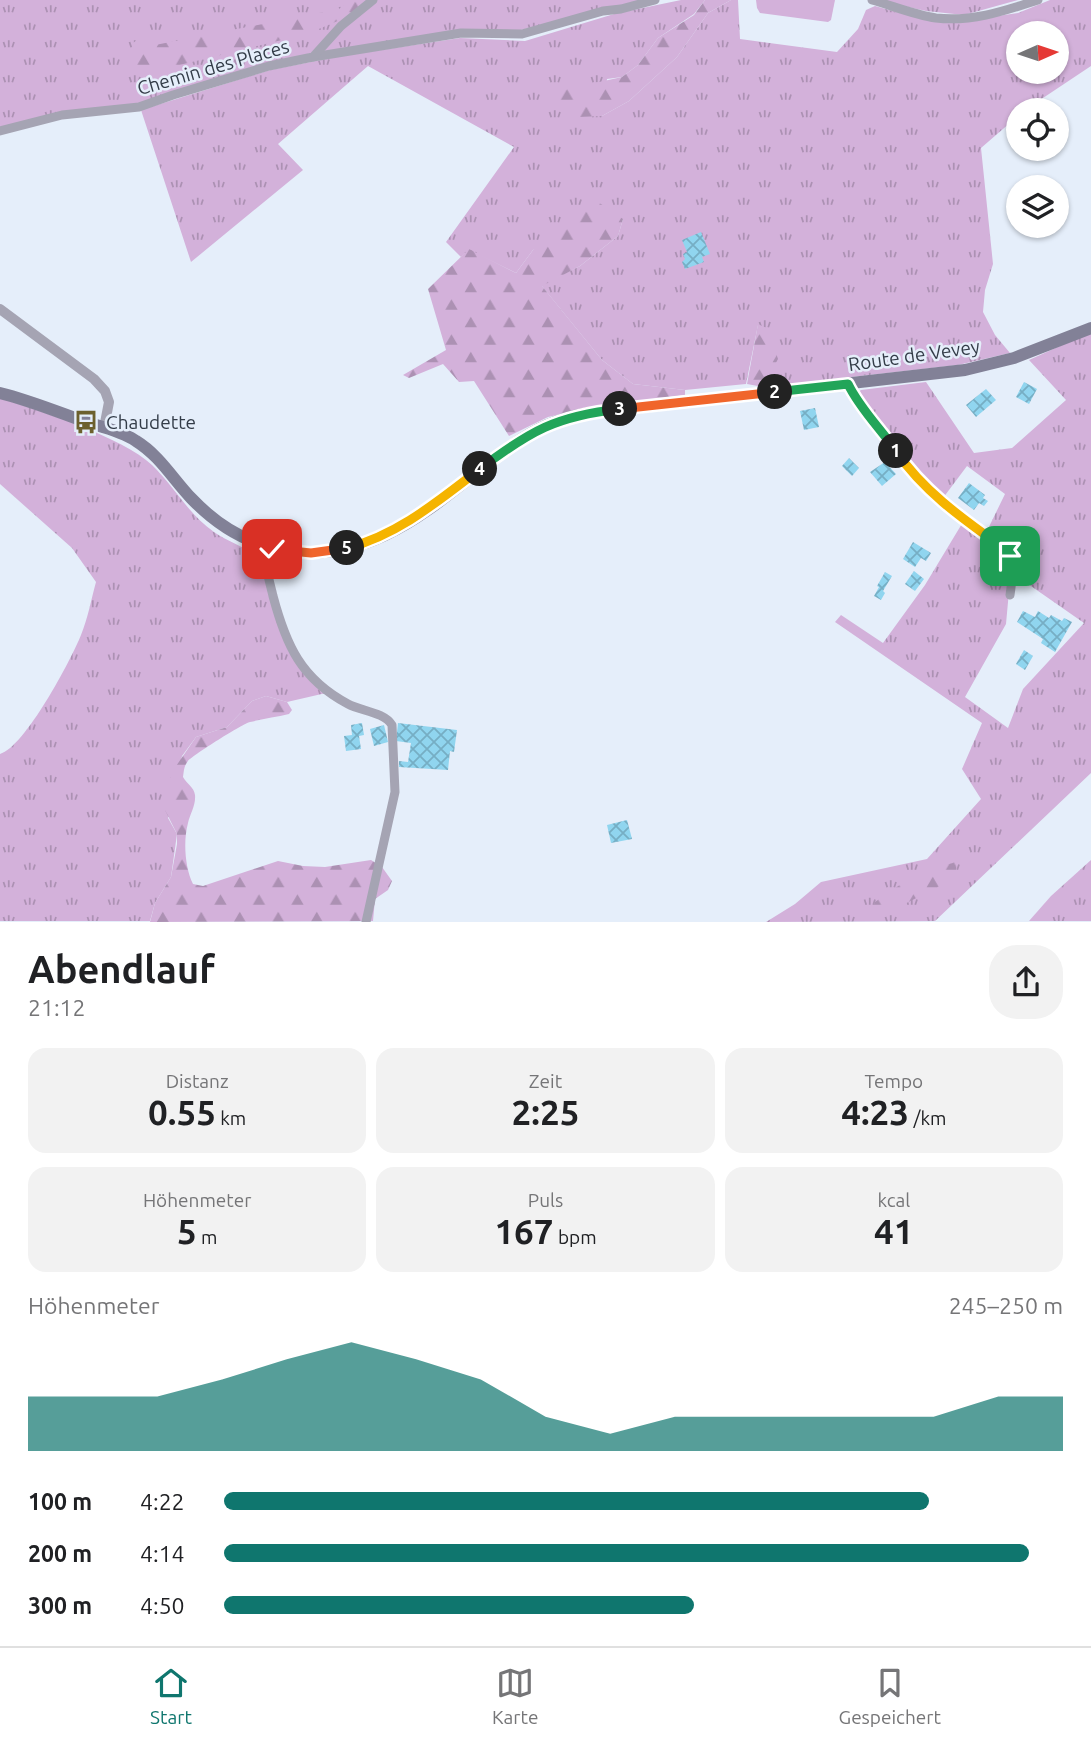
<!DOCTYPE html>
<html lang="de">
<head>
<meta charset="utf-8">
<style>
  :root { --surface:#fff; --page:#f2f2f2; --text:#202124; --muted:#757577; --line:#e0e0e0; --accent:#0f766e }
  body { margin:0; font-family:Ubuntu,sans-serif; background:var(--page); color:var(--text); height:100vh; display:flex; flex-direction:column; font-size:26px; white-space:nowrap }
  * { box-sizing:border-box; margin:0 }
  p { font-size:23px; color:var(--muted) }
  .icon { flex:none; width:38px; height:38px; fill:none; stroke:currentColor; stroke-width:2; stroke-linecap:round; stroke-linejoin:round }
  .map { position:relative; height:922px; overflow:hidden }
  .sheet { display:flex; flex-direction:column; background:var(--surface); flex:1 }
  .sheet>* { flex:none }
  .needle { width:46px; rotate:87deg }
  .buttons { position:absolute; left:1006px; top:21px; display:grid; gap:14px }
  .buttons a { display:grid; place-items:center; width:63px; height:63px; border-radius:50%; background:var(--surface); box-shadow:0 2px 5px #0004; font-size:35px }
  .pin { position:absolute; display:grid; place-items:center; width:60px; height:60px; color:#fff; margin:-30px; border-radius:14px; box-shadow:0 4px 10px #0006 }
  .km { position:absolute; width:35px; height:35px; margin:-18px; border-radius:50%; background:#222; color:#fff; font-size:19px; line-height:35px; text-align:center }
  .round { display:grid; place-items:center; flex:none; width:74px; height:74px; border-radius:28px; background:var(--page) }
  .head { display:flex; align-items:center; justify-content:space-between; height:119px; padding:0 28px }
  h1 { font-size:38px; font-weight:700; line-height:52px }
  .metrics { display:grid; grid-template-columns:repeat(3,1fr); gap:10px; height:119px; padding:7px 28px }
  .metrics div { display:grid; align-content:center; border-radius:18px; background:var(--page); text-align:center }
  .metrics b { font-size:35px; font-weight:700 }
  .metrics small { font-size:19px; font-weight:400 }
  .metrics p { font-size:19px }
  .chart { height:196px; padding:14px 28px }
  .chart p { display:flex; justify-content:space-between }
  .chart svg { width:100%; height:126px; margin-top:7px; fill:var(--accent); opacity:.7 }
  ul { padding:0 28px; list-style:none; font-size:23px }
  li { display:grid; grid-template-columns:112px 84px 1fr; align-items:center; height:52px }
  li i { height:18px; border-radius:9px; background:var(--accent) }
  .tabs { display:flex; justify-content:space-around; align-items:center; height:98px; border-top:2px solid var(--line); background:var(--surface); font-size:19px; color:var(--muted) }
  .tabs a { display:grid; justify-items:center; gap:4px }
  .tabs .selected { color:var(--accent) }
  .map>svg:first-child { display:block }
  .grass { fill:url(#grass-tufts); fill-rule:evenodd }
  .forest { fill:url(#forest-firs) }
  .pitch { fill:#d3b1da }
  .building { fill:url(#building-cross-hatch) }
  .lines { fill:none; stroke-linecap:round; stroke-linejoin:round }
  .minor { stroke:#a5a4b3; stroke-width:9 }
  .tertiary { stroke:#a5a4b3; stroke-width:10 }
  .secondary { stroke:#828197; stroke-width:12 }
  .split-1-casing { stroke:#fff; stroke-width:14 }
  .split-2-casing { stroke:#fff; stroke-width:14 }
  .split-3-casing { stroke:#fff; stroke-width:14 }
  .split-4-casing { stroke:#fff; stroke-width:14 }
  .split-5-casing { stroke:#fff; stroke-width:14 }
  .split-6-casing { stroke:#fff; stroke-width:14 }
  .split-1 { stroke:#f5b400; stroke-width:9 }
  .split-2 { stroke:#22a559; stroke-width:9 }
  .split-3 { stroke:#f0652b; stroke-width:9 }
  .split-4 { stroke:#22a559; stroke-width:9 }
  .split-5 { stroke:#f5b400; stroke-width:9 }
  .split-6 { stroke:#f0652b; stroke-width:9 }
  .labels { text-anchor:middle; stroke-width:5; stroke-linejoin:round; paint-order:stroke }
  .street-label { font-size:19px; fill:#333c48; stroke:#e5eefa }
  .poi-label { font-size:19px; fill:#333c48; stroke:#e5eefa; text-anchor:start }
</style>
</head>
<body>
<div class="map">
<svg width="1091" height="922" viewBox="0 0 1091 922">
  <defs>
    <pattern id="grass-tufts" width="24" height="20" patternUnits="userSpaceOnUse" patternTransform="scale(1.75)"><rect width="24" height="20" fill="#d3b1da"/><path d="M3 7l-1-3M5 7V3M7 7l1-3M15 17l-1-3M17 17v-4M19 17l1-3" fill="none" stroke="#ac91b3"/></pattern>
    <pattern id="forest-firs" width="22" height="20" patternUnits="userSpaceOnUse" patternTransform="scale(1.75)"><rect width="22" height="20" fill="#d3b1da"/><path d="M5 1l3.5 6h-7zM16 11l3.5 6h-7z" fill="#ac91b3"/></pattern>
    <pattern id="building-cross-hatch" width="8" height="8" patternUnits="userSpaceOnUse" patternTransform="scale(1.75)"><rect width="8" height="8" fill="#90d5ef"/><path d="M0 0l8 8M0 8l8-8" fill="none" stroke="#76aec4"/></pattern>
  </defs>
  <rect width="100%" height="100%" fill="#e5eefa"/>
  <g class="grass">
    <path d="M0,0H368L311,53L138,104L0,128Z"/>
    <path d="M376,0H643L517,31H461L323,52L343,27Z"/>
    <path d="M681,0H705L694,14L658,38L638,65L622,77L607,79L602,116L629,101L677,57L708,13L731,0H738L740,39L837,52L858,29L866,10L875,6L922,19L950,23L1018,13L1050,0H1091V66L1025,110H1018V116L981,148L993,264L985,290L983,312L995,335L1010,353L958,365L763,387L758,325L746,384L685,390L633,384L602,360L541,285L580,266L618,236L623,219L533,250L516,273L469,250L461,257L446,242L514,147L368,66L278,144L303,170L191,262L141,110L270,70L341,56L460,38L525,41L614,14ZM1018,33H1057V72H1018Z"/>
    <path d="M877,0H1018L964,15L926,11Z"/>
    <path d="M1091,332V773L935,921L766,922L795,904L821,882L927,859L981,799L962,769L982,723L835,622L841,615L883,643L925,585L963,522L1001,551L1009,561V591L1006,624L965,697L1008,728L1023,689L1084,623L1018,577C1014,552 1006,548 986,533L1005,494L967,466L943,498L917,475L857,393L861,390L926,382L974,453L1012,448L1066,400L1029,360Z"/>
    <path d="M0,398C41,411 122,437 152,465C174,486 188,514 214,532C229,543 247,546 259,560L288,650L305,676L326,693L287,702L266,696L252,701L227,727L196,737L182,756L168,818L177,834L171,877L155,903L150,921H0V754C25,747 71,660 81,635C88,618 91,600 96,582L72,548L0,484Z"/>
    <path d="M1091,860V921H1029L1051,896Z"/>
  </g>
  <g class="forest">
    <path d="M350,0H372L347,17L307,34L167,68L136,65L132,44L138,39L146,38L150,46L339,9Z"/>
    <path d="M705,0H731L708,13L677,57L629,101L602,116L578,117L563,110L554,92L622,77L638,65L658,38L694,15Z"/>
    <path d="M598,202L623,219L618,236L580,266L542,286L602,360L633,384L685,390V395L582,409L548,417L509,436L474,381L459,382L443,364L409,378L403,375L446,350L428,289L469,249L516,273L533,250Z"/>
    <path d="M758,324L768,329L778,359L763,387L747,384Z"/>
    <path d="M266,696L287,702L292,710L289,714C276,717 263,719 250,722C244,723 193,755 188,761C184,766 184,770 183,777C187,784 194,787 195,795C196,805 190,814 188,823C183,841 185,868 193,884L203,886L278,861L303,866L325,867L371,860L382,867L392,881L388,890L375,899L373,921L150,922L155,903L171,877L177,844V834L165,810V799L172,772L196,737L227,727L252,701Z"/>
    <path d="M957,862L955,878L895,909L879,921H866L875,902L920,871Z"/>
  </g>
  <path class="pitch" d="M756,0H835L831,20L828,22L760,13L757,8Z"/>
  <g class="building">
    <path d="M701,232L710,254L702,257L704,262L685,269L682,262L685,259L683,254L687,252L682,240Z"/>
    <path d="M1024,382L1037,389L1029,404L1016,397Z"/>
    <path d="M986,389L996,400L976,417L966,405Z"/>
    <path d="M815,408L819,427L804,430L800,411Z"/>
    <path d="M849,458L859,468L852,476L842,466Z"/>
    <path d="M885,462L896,474L882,486L870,472Z"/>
    <path d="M969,483L985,495L983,498L988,501L984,506L979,503L974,510L958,498Z"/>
    <path d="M913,542L931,553L926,561L921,558L915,567L903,559Z"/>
    <path d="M914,571L924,579L915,591L905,584Z"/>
    <path d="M885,572L892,576L883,591L885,593L881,600L874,596L879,587L877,586Z"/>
    <path d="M1023,611L1035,617L1038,611L1049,618L1051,615L1062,621L1064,618L1072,622L1055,652L1041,643L1043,639L1017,622Z"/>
    <path d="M1024,650L1033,656L1025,670L1016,664Z"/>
    <path d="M362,723L364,735L359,736L361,749L346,751L344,736L352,735L351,725Z"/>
    <path d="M398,723L457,730L454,752L450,751L448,770L399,767V761L408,762L411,743L396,741Z"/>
    <path d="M384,725L388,742L374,746L370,729Z"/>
    <path d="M627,820L632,839L611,843L607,825Z"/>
  </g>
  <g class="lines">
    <g class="minor">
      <path d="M872,0C893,6 915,15 936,18C972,22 1004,11 1038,0"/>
      <path d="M313,57L461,33L522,34L603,11L621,9L655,0"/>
      <path d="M0,131L62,115L139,107L173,95L269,66L313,57L341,26L373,0"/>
      <path d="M848,384L854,397L879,427L909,471L923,485L1002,547C1015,562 1013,575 1010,595"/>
      <path d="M267,548C264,565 269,579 273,596C286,645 301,679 348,704C361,711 384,712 392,725L395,792L366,922"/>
    </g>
    <path class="tertiary" d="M0,309L94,379L105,391L109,402L104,428"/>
    <path class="secondary" d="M0,393C29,400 58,412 86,422C102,427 121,431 136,441C159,455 173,479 191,498C244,554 314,568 385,535C435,512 475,470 520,440C544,424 570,415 598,412L965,370L1014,358L1091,328"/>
  </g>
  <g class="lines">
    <g class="split-1-casing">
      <path id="split-1" d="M896,451C923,491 963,519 1002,547L1010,556"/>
    </g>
    <g class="split-2-casing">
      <path id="split-2" d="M775,392L848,384C860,409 881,429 896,451"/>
    </g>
    <g class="split-3-casing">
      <path id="split-3" d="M620,409L775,392"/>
    </g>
    <g class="split-4-casing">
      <path id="split-4" d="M480,469C530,431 556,416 620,409"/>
    </g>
    <g class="split-5-casing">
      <path id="split-5" d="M347,548C398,535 438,501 480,469"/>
    </g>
    <g class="split-6-casing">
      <path id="split-6" d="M272,549L311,553L347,548"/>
    </g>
    <use href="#split-1" class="split-1"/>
    <use href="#split-2" class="split-2"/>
    <use href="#split-3" class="split-3"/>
    <use href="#split-4" class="split-4"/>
    <use href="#split-5" class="split-5"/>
    <use href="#split-6" class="split-6"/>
  </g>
  <defs>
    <g id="bus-bare" transform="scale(1.89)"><path d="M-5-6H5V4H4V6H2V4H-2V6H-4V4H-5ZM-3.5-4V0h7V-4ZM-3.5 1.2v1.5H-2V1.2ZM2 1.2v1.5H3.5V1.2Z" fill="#6c602d" stroke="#e5eefa" stroke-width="2.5" paint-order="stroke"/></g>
  </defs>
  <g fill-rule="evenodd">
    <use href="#bus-bare" x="86" y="422"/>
  </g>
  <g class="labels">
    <g class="street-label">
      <text transform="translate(213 67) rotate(-16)" y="7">Chemin des Places</text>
      <text transform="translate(914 355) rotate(-8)" y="7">Route de Vevey</text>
    </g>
    <g class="poi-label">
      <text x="106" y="429">Chaudette</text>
    </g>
  </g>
</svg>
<div class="buttons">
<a><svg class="needle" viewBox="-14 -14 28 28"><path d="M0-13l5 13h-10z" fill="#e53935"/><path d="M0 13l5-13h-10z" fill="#757577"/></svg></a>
<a><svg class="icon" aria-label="locate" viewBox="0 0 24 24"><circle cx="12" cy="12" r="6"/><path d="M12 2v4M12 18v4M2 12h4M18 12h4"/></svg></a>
<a><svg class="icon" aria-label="layers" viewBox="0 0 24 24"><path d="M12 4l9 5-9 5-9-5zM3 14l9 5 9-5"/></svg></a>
</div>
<div class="pin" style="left:1010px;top:556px;background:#1e9e55"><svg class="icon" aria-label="arrive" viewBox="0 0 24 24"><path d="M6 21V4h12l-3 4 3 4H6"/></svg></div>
<div class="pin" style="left:272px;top:549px;background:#d93025"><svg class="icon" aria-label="check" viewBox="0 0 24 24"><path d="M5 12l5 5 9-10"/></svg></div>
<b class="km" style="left:896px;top:451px">1</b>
<b class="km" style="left:775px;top:392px">2</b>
<b class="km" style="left:620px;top:409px">3</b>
<b class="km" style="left:480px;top:469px">4</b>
<b class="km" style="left:347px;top:548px">5</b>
</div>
<section class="sheet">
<div class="head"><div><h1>Abendlauf</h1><p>21:12</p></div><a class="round"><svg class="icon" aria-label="share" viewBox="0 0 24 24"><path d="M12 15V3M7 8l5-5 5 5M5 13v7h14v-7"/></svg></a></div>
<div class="metrics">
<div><p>Distanz</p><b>0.55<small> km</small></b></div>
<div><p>Zeit</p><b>2:25</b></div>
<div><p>Tempo</p><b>4:23<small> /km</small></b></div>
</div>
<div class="metrics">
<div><p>Höhenmeter</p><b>5<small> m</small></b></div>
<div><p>Puls</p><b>167<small> bpm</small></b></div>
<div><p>kcal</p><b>41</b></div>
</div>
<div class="chart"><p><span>Höhenmeter</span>245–250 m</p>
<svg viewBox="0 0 160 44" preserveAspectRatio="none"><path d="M0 44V25L10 25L20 25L30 19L40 12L50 6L60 12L70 19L80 32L90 38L100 32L110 32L120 32L130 32L140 32L150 25L160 25V44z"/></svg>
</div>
<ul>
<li><b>100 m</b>4:22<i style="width:84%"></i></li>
<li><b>200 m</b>4:14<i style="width:96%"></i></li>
<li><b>300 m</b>4:50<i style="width:56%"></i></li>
</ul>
</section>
<nav class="tabs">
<a class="selected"><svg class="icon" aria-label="home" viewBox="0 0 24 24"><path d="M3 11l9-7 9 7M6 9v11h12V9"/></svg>Start</a>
<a><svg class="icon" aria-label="map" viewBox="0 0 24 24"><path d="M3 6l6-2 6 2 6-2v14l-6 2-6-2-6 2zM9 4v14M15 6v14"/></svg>Karte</a>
<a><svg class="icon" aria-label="saved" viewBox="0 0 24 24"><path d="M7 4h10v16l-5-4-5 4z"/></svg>Gespeichert</a>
</nav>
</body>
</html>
